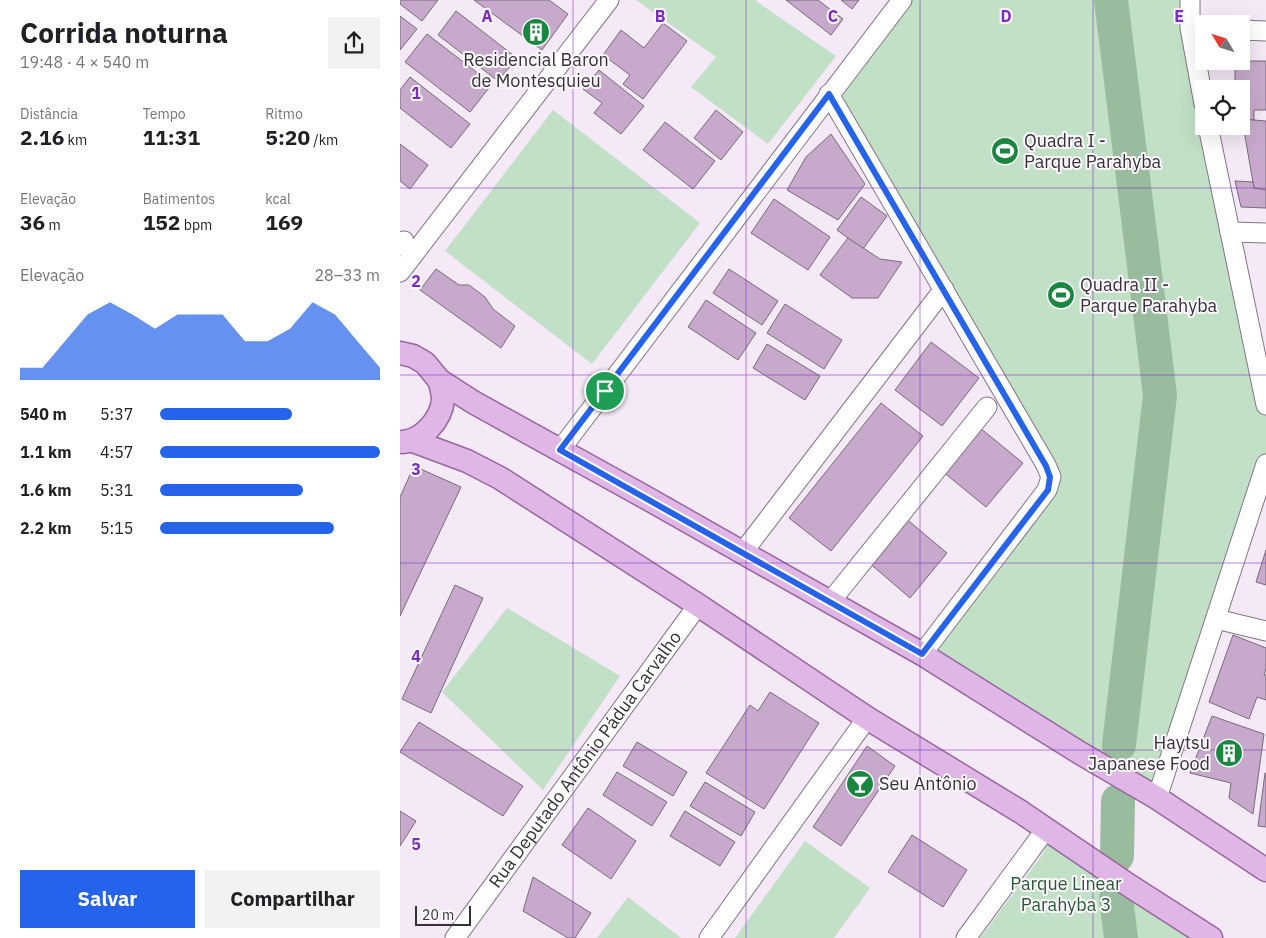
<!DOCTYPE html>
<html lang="pt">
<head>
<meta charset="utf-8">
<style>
  :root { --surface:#fff; --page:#f2f2f2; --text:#202124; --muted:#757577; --accent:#2563eb }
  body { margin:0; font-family:"IBM Plex Sans",sans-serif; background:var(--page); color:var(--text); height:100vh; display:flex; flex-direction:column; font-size:19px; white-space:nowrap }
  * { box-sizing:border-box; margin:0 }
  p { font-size:16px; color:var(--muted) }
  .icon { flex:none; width:28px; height:28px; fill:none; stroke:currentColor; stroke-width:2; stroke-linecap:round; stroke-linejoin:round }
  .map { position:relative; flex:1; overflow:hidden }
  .side { display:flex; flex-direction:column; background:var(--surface); width:400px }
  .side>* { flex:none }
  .needle { width:32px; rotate:308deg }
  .buttons { position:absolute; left:795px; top:15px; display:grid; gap:10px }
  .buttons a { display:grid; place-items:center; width:55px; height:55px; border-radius:0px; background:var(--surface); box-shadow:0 5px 20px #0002; font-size:25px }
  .scale { position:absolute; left:15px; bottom:12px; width:56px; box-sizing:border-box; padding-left:5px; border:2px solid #363136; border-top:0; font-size:14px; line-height:18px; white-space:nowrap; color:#363136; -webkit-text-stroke:4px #fdf8fe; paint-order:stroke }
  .pin { position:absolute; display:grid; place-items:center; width:42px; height:42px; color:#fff; margin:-21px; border:2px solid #fff; border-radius:50%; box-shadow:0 1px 5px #0007 }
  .round { display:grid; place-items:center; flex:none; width:52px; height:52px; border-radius:0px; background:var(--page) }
  .overview { display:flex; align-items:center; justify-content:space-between; height:85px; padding:0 20px }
  h1 { font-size:28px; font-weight:700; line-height:38px }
  .figures { display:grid; grid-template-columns:repeat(3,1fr); gap:8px; height:85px; padding:5px 20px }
  .figures div { display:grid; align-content:center }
  .figures b { font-size:21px; font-weight:700 }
  .figures small { font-size:14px; font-weight:400 }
  .figures p { font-size:14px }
  .chart { height:140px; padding:10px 20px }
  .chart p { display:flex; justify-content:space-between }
  .chart svg { width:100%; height:90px; margin-top:5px; fill:var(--accent); opacity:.7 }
  .primary-button { display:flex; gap:10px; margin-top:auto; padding:10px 20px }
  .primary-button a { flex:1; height:58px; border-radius:0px; background:var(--accent); color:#fff; font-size:20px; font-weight:700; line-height:58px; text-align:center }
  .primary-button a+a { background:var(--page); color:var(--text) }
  ul { padding:0 20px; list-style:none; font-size:16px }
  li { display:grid; grid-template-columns:80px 60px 1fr; align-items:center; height:38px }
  li i { height:12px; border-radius:6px; background:var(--accent) }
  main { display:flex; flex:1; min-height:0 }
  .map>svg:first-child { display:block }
  .green { fill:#c2e0c6 }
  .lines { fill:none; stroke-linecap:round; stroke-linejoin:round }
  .river { stroke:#99bc9e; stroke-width:34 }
  .building { fill:#c7aacb; stroke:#776b79 }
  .minor-casing { stroke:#827684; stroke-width:21 }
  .major-casing { stroke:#96689d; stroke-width:25 }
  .minor { stroke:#fff; stroke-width:19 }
  .major { stroke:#dfb6e6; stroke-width:22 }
  .route-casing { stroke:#fff; stroke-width:10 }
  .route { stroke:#2563eb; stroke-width:6 }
  .grid { fill:none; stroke:#7b2cbf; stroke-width:1; stroke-opacity:0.55 }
  .labels { text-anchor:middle; stroke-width:4; stroke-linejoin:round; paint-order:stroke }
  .poi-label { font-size:18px; fill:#363136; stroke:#fdf8fe; text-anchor:start }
  .street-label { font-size:18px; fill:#363136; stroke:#fdf8fe }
  .park-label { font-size:18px; fill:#255a32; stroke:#fdf8fe }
  .grid-label { font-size:16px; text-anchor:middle; font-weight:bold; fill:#7b2cbf; stroke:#fdf8fe; stroke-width:4; stroke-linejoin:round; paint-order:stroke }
</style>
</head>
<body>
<main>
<section class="side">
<div class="overview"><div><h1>Corrida noturna</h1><p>19:48 · 4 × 540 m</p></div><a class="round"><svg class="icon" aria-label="share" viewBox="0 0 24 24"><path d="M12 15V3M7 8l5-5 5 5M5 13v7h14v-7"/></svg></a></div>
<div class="figures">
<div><p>Distância</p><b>2.16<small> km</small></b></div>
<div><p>Tempo</p><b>11:31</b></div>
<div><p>Ritmo</p><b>5:20<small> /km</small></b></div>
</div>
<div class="figures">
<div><p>Elevação</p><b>36<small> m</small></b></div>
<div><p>Batimentos</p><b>152<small> bpm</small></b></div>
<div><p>kcal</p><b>169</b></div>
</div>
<div class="chart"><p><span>Elevação</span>28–33 m</p>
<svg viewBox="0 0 160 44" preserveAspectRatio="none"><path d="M0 44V38L10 38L20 25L30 12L40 6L50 12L60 19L70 12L80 12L90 12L100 25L110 25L120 19L130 6L140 12L150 25L160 38V44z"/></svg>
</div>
<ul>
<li><b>540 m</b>5:37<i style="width:60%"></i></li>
<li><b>1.1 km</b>4:57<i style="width:100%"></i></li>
<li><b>1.6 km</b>5:31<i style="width:65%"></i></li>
<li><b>2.2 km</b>5:15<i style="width:79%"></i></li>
</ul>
<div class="primary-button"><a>Salvar</a><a>Compartilhar</a></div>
</section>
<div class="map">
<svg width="866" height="938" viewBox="0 0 866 938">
  <rect width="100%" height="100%" fill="#f5e8f7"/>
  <g class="green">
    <path d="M236,0H357L356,1L436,56L368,144L291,87L316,57Z"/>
    <path d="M500,0H793L804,104V126L866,412V458L753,794L525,656L658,478L430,90Z"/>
    <path d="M153,110L300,223L192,364L45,251Z"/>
    <path d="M107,608L220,676L143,790L42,692Z"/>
    <path d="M646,828L813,938H580L645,851Z"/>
    <path d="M405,841L470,888L434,938H335Z"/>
    <path d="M228,897L281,938H197Z"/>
  </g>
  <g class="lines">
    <g class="river">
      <path d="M711,0L760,395L719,745"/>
      <path d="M717,856L718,801"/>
      <path d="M716,899L721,938"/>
    </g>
  </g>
  <g class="building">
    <path d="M0,0H38L22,21L0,4Z"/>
    <path d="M74,0H149L168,14L142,50Z"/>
    <path d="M386,0H418L443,19L431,35Z"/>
    <path d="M441,0H459L452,9Z"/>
    <path d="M56,11L117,58L98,81L38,35Z"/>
    <path d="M0,16L17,29L0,50Z"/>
    <path d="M263,23L287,41L243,99L223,84L230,75L203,55L221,30L244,48Z"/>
    <path d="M27,34L92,84L70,112L5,62Z"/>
    <path d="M835,61H866V110H854V120L841,119V89H835Z"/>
    <path d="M199,70L244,106L221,134L194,113L202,103L183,89Z"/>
    <path d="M10,77L70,124L51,148L0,108V90Z"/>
    <path d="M316,110L343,132L321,160L294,138Z"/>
    <path d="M842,119L866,121V190L854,188Z"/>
    <path d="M265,122L315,161L293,189L243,150Z"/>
    <path d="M431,134L465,184L438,220L387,190L406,157Z"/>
    <path d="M0,144L28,165L10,189L0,181Z"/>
    <path d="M835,181L853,182L854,188L866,190V208L841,207Z"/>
    <path d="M461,197L487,216L463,249L437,230Z"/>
    <path d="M374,199L430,237L408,270L351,233Z"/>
    <path d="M448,238L480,259L502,262L478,298H452L420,275Z"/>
    <path d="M36,269L59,285H69L85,297L93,309L115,326L101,348L20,290Z"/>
    <path d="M329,269L378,301L362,325L313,293Z"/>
    <path d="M306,300L356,333L338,360L288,327Z"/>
    <path d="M385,304L442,340L424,369L367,333Z"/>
    <path d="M531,342L579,378L542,426L495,390Z"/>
    <path d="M367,344L420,376L405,400L353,368Z"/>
    <path d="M481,403L523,436L431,551L389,518Z"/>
    <path d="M579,427L623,463L586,507L542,471Z"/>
    <path d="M14,466L61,487L0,616V497Z"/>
    <path d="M504,517L547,553L510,598L467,561Z"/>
    <path d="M866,550V585L856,582Z"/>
    <path d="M55,585L83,598L31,713L2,699Z"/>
    <path d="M833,635L866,648V668L864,675H866V700L857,697L849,719L809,702Z"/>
    <path d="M370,692L419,723L364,809L306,773L350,705L358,711Z"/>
    <path d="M812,716L864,734L853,814L829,798L831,783L790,773Z"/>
    <path d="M19,722L123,786L103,816L0,752Z"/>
    <path d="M237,742L287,772L273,796L223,766Z"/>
    <path d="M467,746L495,766L441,846L413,827Z"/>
    <path d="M217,772L267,802L252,826L203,795Z"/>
    <path d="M865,773H866V827L858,826Z"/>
    <path d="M305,782L355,812L341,836L290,806Z"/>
    <path d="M188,808L236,841L211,879L162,845Z"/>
    <path d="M0,811L16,821L0,846Z"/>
    <path d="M285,811L335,842L320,866L270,836Z"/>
    <path d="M512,835L567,870L543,907L488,872Z"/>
    <path d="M133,877L191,913L175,938H168L123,911Z"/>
  </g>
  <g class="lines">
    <g class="minor-casing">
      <g id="minor">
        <path d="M790,0V28L804,104"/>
        <path d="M841,30L866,31"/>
        <path d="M429,94L646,465L651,477L647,490L522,654"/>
        <path d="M808,126L866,405"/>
        <path d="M830,232L866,233"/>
        <path d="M0,246L4,241"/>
        <path d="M0,272L209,0"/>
        <path d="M160,450L502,0"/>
        <path d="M343,552L544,289"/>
        <path d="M430,602L587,407"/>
        <path d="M816,619L866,631"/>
        <path d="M757,798L866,464"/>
        <path id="s1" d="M55,938L298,605"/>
        <path d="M309,938L467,718"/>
        <path d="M566,938L646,829"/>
      </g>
    </g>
    <g class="major-casing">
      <g id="major">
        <path d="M0,353L13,356L25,363L39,380L73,402L243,496L522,654L680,753L757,798L866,870"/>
        <path d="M13,441L67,461L100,478L298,605L467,718L621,812L730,886L811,938"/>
        <path d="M2,442C22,441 41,420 43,400C43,393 41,386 39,380"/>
      </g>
    </g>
    <use href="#minor" class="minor"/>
    <use href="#major" class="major"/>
  </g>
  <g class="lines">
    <g class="route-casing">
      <path id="route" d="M429,94L646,466L650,477L648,490L522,654L160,450Z"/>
    </g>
    <use href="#route" class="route"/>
  </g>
  <path class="grid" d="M173,0V938M346,0V938M520,0V938M693,0V938M0,188H866M0,375H866M0,563H866M0,750H866"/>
  <defs>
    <g id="building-disc" transform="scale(1.4375)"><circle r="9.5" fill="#19873f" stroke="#fdf8fe"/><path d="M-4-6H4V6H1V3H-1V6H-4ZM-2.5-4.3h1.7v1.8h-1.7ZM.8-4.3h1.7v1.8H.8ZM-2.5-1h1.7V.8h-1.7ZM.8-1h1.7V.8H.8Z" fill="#fff"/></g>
    <g id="stadium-disc" transform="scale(1.4375)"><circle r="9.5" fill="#19873f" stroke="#fdf8fe"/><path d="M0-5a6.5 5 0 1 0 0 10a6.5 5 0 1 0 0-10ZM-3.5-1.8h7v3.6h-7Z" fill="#fff"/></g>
    <g id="bar-disc" transform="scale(1.4375)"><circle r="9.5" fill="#19873f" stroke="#fdf8fe"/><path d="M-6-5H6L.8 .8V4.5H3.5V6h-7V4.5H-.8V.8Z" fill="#fff"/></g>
  </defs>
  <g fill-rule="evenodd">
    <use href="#building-disc" x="136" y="32"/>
    <use href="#stadium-disc" x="605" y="151"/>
    <use href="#stadium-disc" x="661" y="295"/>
    <use href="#building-disc" x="829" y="753"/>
    <use href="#bar-disc" x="460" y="784"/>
  </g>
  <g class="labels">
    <g class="poi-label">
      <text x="136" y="66" text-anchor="middle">Residencial Baron<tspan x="136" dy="21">de Montesquieu</tspan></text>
      <text x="624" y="147">Quadra I -<tspan x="624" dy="21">Parque Parahyba</tspan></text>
      <text x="680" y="291">Quadra II -<tspan x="680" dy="21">Parque Parahyba</tspan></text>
      <text x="810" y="749" text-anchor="end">Haytsu<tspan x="810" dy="21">Japanese Food</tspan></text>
      <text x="479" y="790">Seu Antônio</text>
    </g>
    <g class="street-label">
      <text dy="6" stroke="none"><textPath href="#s1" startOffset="221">Rua Deputado Antônio Pádua Carvalho</textPath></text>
    </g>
    <g class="park-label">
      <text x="666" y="890">Parque Linear<tspan x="666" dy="21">Parahyba 3</tspan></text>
    </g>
  </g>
  <g class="grid-label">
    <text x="87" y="22">A</text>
    <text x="260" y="22">B</text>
    <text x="433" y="22">C</text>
    <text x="606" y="22">D</text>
    <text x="779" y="22">E</text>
    <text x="16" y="99">1</text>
    <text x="16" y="287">2</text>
    <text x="16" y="475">3</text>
    <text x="16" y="662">4</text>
    <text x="16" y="850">5</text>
  </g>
</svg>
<div class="buttons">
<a><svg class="needle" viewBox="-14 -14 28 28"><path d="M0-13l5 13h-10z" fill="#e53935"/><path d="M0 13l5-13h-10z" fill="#757577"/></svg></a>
<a><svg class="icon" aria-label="locate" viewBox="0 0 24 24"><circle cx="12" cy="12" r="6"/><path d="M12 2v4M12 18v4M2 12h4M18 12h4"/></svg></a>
</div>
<div class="scale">20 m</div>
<div class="pin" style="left:205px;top:391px;background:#1e9e55"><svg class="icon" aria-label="arrive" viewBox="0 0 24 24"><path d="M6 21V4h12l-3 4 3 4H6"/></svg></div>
</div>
</main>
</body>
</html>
